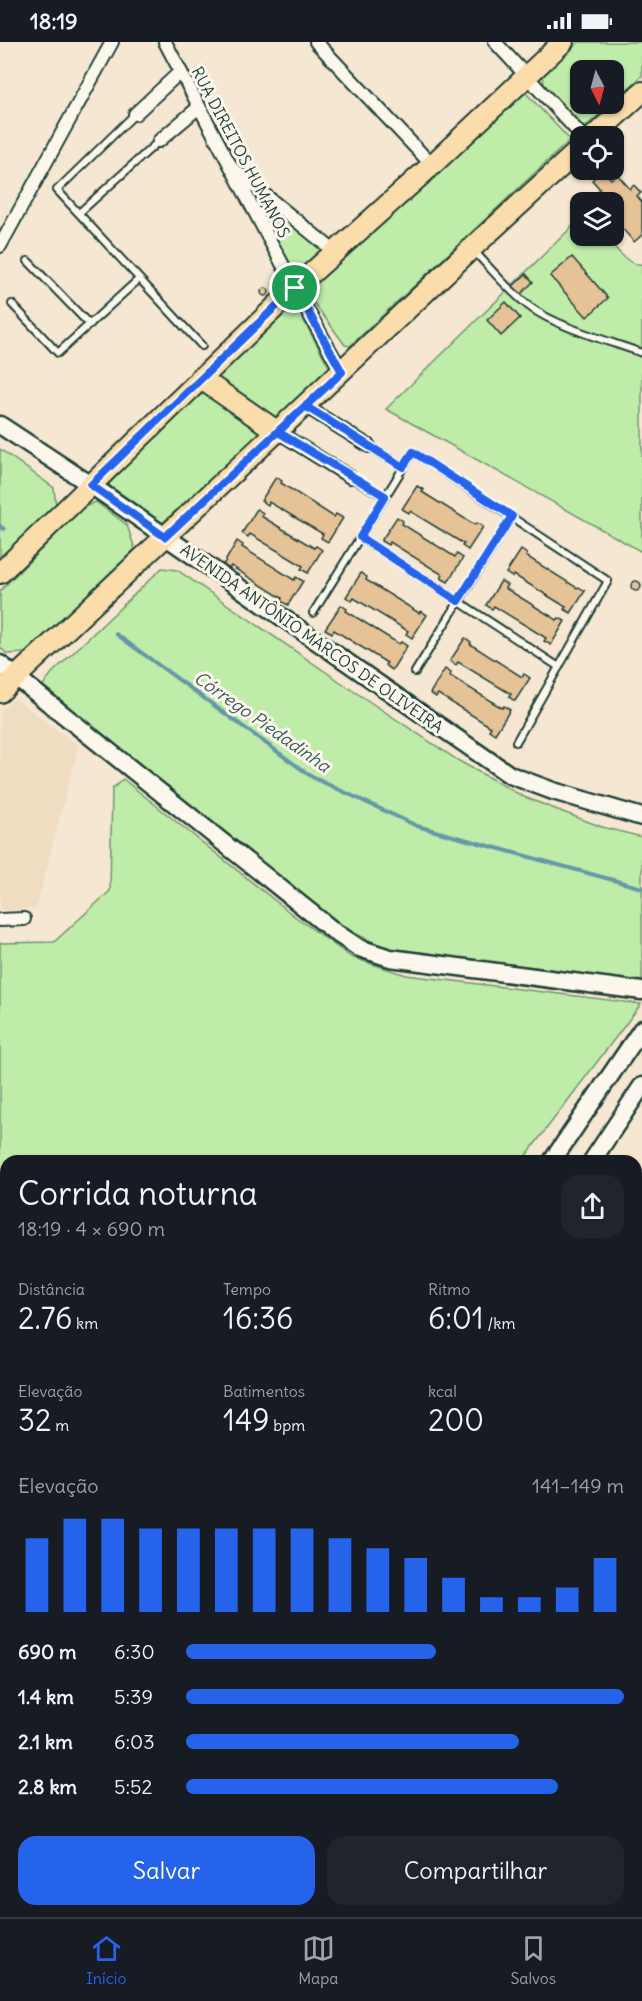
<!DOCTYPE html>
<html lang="pt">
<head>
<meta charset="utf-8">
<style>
  :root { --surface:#171b24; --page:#20242c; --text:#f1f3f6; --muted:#9ea1a6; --line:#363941; --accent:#2563eb }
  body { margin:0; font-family:Delius,sans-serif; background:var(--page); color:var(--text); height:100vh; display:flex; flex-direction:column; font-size:22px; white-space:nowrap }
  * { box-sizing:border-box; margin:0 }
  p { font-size:20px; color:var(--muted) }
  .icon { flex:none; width:33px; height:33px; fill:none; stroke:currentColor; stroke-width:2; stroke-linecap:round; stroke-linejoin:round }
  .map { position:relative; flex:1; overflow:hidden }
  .details { position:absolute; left:0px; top:1113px; width:642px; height:762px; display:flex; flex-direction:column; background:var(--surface); border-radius:18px 18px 0 0; box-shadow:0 2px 4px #0004 }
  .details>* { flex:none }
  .needle { width:39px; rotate:174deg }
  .controls { position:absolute; left:570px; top:18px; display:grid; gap:12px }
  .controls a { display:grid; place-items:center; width:54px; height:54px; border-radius:12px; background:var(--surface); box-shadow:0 2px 4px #0004; font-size:30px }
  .pin { position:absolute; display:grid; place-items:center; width:51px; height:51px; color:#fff; margin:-26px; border:3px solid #fff; border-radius:50%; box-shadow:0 2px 6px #0007 }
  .round { display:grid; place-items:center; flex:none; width:63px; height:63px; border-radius:18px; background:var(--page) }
  .headline { display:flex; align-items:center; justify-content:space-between; height:102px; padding:0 18px }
  h1 { font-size:33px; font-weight:600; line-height:45px }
  .figures { display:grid; grid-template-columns:repeat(3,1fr); gap:9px; height:102px; padding:6px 18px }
  .figures div { display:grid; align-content:center }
  .figures b { font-size:30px; font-weight:600 }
  .figures small { font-size:16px; font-weight:400 }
  .figures p { font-size:16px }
  .chart { height:168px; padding:12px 18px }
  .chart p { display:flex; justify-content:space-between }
  .chart svg { width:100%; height:108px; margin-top:6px; stroke:var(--accent); stroke-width:6 }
  .primary-button { display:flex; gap:12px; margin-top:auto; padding:12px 18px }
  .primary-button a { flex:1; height:69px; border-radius:18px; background:var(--accent); color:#fff; font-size:24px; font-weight:600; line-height:69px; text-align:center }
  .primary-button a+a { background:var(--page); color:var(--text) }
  ul { padding:0 18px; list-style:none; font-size:20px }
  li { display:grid; grid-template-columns:96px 72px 1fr; align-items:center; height:45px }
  li i { height:15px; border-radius:8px; background:var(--accent) }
  .status { display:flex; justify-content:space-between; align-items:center; height:42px; padding:0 30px; background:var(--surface); direction:ltr }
  .status svg { height:16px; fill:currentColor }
  .tabs { display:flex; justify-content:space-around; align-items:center; height:84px; border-top:2px solid var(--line); background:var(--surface); font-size:16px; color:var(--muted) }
  .tabs a { display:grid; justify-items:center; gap:3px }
  .tabs .on { color:var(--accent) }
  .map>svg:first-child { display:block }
  .built { fill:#f0dcc0 }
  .green { fill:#bfeca9; stroke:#6f946e; stroke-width:1.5 }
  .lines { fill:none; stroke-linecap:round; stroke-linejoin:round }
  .stream { stroke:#6698a8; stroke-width:4 }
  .building { fill:#e6c297; stroke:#1f3d34; stroke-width:1.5 }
  .lane-casing { stroke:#1f3d34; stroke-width:10 }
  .street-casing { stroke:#1f3d34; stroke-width:16 }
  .secondary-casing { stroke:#1f3d34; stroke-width:21 }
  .primary-casing { stroke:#1f3d34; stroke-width:24 }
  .lane { stroke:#fbf7ec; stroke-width:6 }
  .street { stroke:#fbf7ec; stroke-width:12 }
  .secondary { stroke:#fbf7ec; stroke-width:16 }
  .primary { stroke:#fbddab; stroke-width:20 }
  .route-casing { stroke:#fff; stroke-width:12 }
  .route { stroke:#2563eb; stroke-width:8 }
  .labels { text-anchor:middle; stroke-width:6; stroke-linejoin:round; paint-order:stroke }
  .street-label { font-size:16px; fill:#1f3d34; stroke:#fbf7ec }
  .water-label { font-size:18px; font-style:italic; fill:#375b5b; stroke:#fbf7ec }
</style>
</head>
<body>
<div class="status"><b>18:19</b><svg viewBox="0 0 49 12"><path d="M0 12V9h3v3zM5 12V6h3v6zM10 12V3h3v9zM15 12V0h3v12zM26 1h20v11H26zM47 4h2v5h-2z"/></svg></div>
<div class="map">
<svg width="642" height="1875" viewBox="0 0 642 1875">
  <rect width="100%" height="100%" fill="#f5e7d2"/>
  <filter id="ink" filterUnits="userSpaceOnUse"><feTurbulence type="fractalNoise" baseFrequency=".0167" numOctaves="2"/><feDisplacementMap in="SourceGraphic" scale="12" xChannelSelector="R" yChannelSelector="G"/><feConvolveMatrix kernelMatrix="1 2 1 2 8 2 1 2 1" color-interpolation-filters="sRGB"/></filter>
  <g filter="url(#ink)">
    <path class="built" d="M15,656L78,704L36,867L0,868V669Z"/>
    <g class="green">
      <path d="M579,0H642V34L614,59V28H580V62H611L584,86L544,43L543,33Z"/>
      <path d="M525,50L570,98L350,304L345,303L314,261L310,250L312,241Z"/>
      <path d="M245,143L325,210L296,238Z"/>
      <path d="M580,177V194H605C615,204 626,224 642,222V510L386,367Z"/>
      <path d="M287,270L300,272L332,330L283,374L270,375L221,342L218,333Z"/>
      <path d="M204,352L255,380L263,389L159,484L112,452L109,442L192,355Z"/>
      <path d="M0,407L54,446L56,464L0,516Z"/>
      <path d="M96,460L127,483L135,507L27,611L7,612L0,605V549L82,466Z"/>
      <path d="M162,526L177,528L355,650L459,719L524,755L602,785L642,795V941L550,927L390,908L346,887L41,646L52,631Z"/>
      <path d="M123,737L293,873L351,915L406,933L641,962L522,1119H6V1869H280L278,1875H0V901L54,900L110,849L112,747Z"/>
      <path d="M327,1869H354L345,1875H325Z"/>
    </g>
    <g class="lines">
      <g class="stream">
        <path d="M0,484L4,487"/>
        <path d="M116,592L312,735L417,784L642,846"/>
      </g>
    </g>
    <g class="building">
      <path d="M603,129L611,137L617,132L630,147L634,143L641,151L637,154L642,160V193L634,200L614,177V160H599L593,154L600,147L592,138Z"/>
      <path d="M572,215L608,256L587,275L550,234Z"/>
      <path d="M526,232L533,240L520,253L512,245Z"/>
      <circle cx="265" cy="250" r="4"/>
      <path d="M506,260L520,276L501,294L487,278Z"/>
      <path d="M276,435L282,439L281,441L334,475L336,472L343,476L328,500L321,496L323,492L269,460L268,463L261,459Z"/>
      <path d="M417,444L424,448L422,450L475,483L477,481L483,485L468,508L462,504L464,502L410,469L409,471L402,467Z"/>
      <path d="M257,467L263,471L261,474L314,506L316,504L322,508L308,531L301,527L303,524L250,492L248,495L242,491Z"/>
      <path d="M397,475L403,479L402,482L455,515L457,512L463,516L448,540L441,536L443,533L390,500L388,503L381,499Z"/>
      <path d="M237,499L243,503L242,505L294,538L296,535L303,539L288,563L281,559L282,556L231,524L229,527L223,523Z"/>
      <path d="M521,508L527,512L526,514L577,546L579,545L585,549L571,571L564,567L566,565L514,533L512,535L506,531Z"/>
      <path d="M361,531L367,535L366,538L419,571L421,569L427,573L412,596L406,592L408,589L354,556L352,559L346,555Z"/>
      <circle cx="636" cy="544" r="5"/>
      <path d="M501,539L507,543L505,546L557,578L559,576L565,579L551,603L544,599L546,596L494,564L492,567L486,563Z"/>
      <path d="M341,563L347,567L346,569L399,602L401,600L407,604L392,628L385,623L387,621L334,588L332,591L325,587Z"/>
      <path d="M465,596L471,600L470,602L522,635L524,632L530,636L515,659L509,655L511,652L458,620L456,623L450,619Z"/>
      <path d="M445,627L451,631L450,634L502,666L504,664L510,668L495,692L489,688L491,685L438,652L436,655L430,651Z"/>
    </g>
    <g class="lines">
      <g class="lane-casing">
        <g id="lane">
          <path d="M135,72L57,148L202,304"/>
          <path d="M79,171L159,99"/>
          <path d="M474,209C492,228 509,249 530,265C557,285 609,299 642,311"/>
          <path d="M28,219L90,283"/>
          <path d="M12,262L58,311L139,237"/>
          <path d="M369,404L403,425"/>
          <path d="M350,435L385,455"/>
          <path d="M360,495L559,625"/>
          <path d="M313,571L413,410L608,539L516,700"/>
          <path d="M415,630L512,474"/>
        </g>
      </g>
      <g class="street-casing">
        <g id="street">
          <path d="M165,0L295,246L342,330"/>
          <path d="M316,0L432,123"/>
          <path d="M495,0L582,94"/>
          <path d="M135,72L180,30"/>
          <path d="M159,99L199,65"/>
          <path d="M233,127L335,210"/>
          <path d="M0,204L112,0"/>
          <path d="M305,364L369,404"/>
          <path d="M278,390L350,435"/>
          <path d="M0,878L24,877"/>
          <path d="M636,1241L642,1232"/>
          <path d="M636,1424L642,1415"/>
          <path d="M636,1470L642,1474"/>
          <path d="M636,1611L642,1602"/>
          <path d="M636,1690L642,1699"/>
          <path d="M636,1864L642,1872"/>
          <path d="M391,1869L395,1875"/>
          <path d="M515,1869L519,1875"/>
          <path d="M365,1875L373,1869"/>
        </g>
      </g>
      <g class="secondary-casing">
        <g id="secondary">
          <path d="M0,383L91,443L510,733L553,749L642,775"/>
          <path d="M0,622L335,890L359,906L390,916L642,949"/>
          <path d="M552,1119L642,987"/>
          <path d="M592,1119L642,1044"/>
          <path d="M289,1875L291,1869"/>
          <path d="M317,1875L319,1869"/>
        </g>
      </g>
      <g class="primary-casing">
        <g id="primary">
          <path d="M594,94L642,50"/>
          <path d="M200,336L278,390"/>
          <path d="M0,531L295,246L432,123L563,0"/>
          <path d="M0,650L472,206L580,107"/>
        </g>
      </g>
      <use href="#lane" class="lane"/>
      <use href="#street" class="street"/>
      <use href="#secondary" class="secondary"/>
      <use href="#primary" class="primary"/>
    </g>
  </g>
  <g class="lines" filter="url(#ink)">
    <g class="route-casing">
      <path id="route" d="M295,246L91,443L165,495L305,364L403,425L413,410L512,474L458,559L360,495L385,454L278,390L342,330L295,246"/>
    </g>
    <use href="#route" class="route"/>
  </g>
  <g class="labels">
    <g class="street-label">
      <text transform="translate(241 110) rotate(62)" y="6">RUA DIREITOS HUMANOS</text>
      <text transform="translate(312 596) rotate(35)" y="6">AVENIDA ANTÔNIO MARCOS DE OLIVEIRA</text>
    </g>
    <g class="water-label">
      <text transform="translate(262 680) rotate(35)" y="6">Córrego Piedadinha</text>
    </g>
  </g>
</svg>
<div class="controls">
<a><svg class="needle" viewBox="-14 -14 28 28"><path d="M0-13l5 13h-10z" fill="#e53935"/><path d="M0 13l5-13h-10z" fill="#9ea1a6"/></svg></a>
<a><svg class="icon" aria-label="locate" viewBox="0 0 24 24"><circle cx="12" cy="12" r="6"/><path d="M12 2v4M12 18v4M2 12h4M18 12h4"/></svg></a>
<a><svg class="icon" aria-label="layers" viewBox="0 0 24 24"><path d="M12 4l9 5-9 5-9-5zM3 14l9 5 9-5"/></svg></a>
</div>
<div class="pin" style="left:295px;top:246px;background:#1e9e55"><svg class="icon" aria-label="arrive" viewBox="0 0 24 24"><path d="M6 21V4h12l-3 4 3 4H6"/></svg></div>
<section class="details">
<div class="headline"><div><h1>Corrida noturna</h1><p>18:19 · 4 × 690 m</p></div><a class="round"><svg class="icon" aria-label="share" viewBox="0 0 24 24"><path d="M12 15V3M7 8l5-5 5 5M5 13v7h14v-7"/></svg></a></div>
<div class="figures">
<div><p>Distância</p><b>2.76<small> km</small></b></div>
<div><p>Tempo</p><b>16:36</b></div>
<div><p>Ritmo</p><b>6:01<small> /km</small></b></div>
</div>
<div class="figures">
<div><p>Elevação</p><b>32<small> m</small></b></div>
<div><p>Batimentos</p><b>149<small> bpm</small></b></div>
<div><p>kcal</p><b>200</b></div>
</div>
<div class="chart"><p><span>Elevação</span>141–149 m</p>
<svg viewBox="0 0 160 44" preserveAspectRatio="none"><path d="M5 44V14M15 44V6M25 44V6M35 44V10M45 44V10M55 44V10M65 44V10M75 44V10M85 44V14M95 44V18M105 44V22M115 44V30M125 44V38M135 44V38M145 44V34M155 44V22"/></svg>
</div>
<ul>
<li><b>690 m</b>6:30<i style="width:57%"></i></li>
<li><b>1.4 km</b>5:39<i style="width:100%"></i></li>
<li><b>2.1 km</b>6:03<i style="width:76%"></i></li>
<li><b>2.8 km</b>5:52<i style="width:85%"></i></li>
</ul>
<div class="primary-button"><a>Salvar</a><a>Compartilhar</a></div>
</section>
</div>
<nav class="tabs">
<a class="on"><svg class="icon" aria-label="home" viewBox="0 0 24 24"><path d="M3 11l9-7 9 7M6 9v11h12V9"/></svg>Início</a>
<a><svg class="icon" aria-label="map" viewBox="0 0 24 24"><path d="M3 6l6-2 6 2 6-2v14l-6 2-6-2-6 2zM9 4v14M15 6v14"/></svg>Mapa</a>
<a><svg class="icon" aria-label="saved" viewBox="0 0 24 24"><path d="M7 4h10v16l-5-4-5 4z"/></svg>Salvos</a>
</nav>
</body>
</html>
